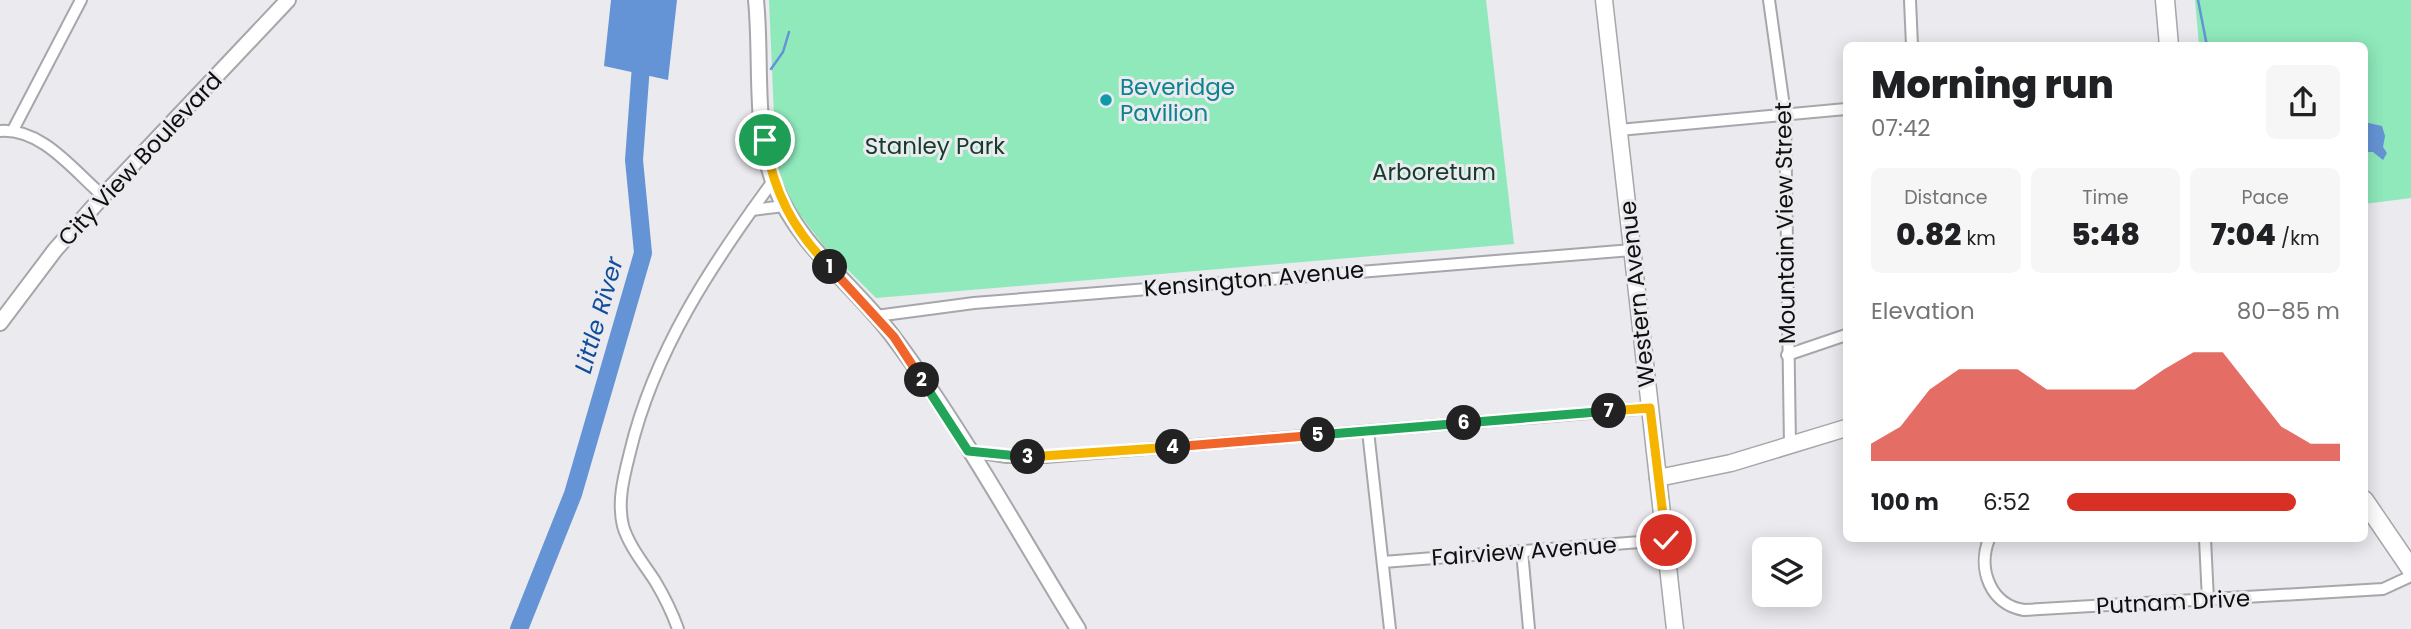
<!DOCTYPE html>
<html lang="en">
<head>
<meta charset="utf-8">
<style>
  :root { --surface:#fff; --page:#f6f6f6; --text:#202124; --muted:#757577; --accent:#d93025 }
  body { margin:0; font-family:Poppins,sans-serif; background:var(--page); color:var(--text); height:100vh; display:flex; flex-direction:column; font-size:26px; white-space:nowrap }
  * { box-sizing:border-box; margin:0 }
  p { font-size:23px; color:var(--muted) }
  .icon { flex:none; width:38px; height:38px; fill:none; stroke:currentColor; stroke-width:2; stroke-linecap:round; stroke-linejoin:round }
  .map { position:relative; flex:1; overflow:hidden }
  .sheet { position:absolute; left:1843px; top:42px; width:525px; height:500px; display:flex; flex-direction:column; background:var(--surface); border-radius:10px; box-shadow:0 4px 18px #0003 }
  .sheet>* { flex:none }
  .fabs { position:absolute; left:1752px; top:537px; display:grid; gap:14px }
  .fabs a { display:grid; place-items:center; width:70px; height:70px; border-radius:10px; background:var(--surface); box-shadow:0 4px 18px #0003; font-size:35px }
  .pin { position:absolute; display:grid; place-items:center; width:60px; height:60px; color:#fff; margin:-30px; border:4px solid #fff; border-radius:50%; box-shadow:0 2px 7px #0007 }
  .km { position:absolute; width:35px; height:35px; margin:-18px; border-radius:50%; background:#222; color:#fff; font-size:19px; line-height:35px; text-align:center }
  .round { display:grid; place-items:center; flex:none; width:74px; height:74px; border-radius:10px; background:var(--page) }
  .headline { display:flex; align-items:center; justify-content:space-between; height:119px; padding:0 28px }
  h1 { font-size:38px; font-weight:800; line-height:52px }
  .metrics { display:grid; grid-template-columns:repeat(3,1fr); gap:10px; height:119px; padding:7px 28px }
  .metrics div { display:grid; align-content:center; border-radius:10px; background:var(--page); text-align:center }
  .metrics b { font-size:30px; font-weight:800 }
  .metrics small { font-size:19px; font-weight:400 }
  .metrics p { font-size:19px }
  .chart { height:196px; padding:14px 28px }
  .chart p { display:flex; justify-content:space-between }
  .chart svg { width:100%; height:126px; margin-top:7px; fill:var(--accent); opacity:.7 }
  ul { padding:0 28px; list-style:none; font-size:23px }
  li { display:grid; grid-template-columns:112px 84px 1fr; align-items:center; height:52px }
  li i { height:18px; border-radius:9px; background:var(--accent) }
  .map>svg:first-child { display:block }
  .green { fill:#8fe9bb }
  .water { fill:#6594d6 }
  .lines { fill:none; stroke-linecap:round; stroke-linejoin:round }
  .stream { stroke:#6594d6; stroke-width:2.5 }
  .river { stroke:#6594d6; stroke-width:18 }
  .minor-casing { stroke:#a6a7ab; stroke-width:14 }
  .tertiary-casing { stroke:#a6a7ab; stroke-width:18 }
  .secondary-casing { stroke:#a6a7ab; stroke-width:19 }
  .primary-casing { stroke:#a6a7ab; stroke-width:21 }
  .minor { stroke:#fff; stroke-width:10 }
  .tertiary { stroke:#fff; stroke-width:14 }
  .secondary { stroke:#fff; stroke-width:16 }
  .primary { stroke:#fff; stroke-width:18 }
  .split-1-casing { stroke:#fff; stroke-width:14 }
  .split-2-casing { stroke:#fff; stroke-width:14 }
  .split-3-casing { stroke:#fff; stroke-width:14 }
  .split-4-casing { stroke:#fff; stroke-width:14 }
  .split-5-casing { stroke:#fff; stroke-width:14 }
  .split-6-casing { stroke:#fff; stroke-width:14 }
  .split-7-casing { stroke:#fff; stroke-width:14 }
  .split-8-casing { stroke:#fff; stroke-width:14 }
  .split-1 { stroke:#f5b400; stroke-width:9 }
  .split-2 { stroke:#f0652b; stroke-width:9 }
  .split-3 { stroke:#22a559; stroke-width:9 }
  .split-4 { stroke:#f5b400; stroke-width:9 }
  .split-5 { stroke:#f0652b; stroke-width:9 }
  .split-6 { stroke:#22a559; stroke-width:9 }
  .split-7 { stroke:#22a559; stroke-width:9 }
  .split-8 { stroke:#f5b400; stroke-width:9 }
  .culture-dot { fill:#0f9aa8; stroke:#eaeaef; stroke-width:2.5 }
  .labels { text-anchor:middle; stroke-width:6; stroke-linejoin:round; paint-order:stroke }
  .culture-label { font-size:23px; fill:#0d838f; stroke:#eaeaef; text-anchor:start }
  .park-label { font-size:23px; fill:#143c2a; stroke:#eaeaef }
  .street-label { font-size:23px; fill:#0f0f10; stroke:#eaeaef }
  .water-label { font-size:24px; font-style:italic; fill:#104d9c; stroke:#eaeaef }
</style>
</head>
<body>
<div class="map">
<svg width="2411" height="629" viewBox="0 0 2411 629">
  <rect width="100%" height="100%" fill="#eaeaef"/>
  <g class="green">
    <path d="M769,0H1486L1514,244L876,298L824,246L791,203L776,162Z"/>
    <path d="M2195,0H2411V198L2364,204V46L2199,45Z"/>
  </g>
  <g class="water">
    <path d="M611,0H677L668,80L604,66Z"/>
    <path d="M2364,122L2382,126L2385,136L2383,147L2387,153L2383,160L2373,152H2364Z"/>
  </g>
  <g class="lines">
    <g class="stream">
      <path d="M2198,0L2207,46"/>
      <path d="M771,69L783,52L789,32"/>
    </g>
    <path class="river" d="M519,629L573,494L643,253L634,160L642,52"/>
    <g class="minor-casing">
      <g id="minor">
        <path d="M1769,0L1785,114L1790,446"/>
        <path d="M1910,0L1912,46"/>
        <path d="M13,130L81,0"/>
        <path d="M1619,130L1846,109"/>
        <path d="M0,131C42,128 73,170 103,196"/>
        <path d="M752,210L784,206"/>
        <path d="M876,316L974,303L1632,250"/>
        <path d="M1787,355L1846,335"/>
        <path d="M1368,431L1390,629"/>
        <path d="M968,451L1007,457H1046L1650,408"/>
        <path d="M1989,539C1977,570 1991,605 2024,610L2383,589L2411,576"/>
        <path d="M2205,539L2208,600"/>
        <path d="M1522,551L1529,629"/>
        <path d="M1383,562L1666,540"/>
        <path d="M678,629C672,612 664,596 655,581C644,564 629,546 623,526C617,501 624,476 630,452C654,351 712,264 773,181"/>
      </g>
    </g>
    <g class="tertiary-casing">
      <g id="tertiary">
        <path d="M756,0C762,59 753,128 774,184C799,248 855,285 894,338C962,429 1018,532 1078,629"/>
        <path d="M0,323L55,250L103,196L288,0"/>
      </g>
    </g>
    <g class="secondary-casing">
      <g id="secondary">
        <path d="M1604,0L1675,629"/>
        <path d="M1658,478L1731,463L1846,428"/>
      </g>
    </g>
    <g class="primary-casing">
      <g id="primary">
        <path d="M2165,0L2169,46"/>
        <path d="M2364,500L2411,569"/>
      </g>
    </g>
    <use href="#minor" class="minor"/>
    <use href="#tertiary" class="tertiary"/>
    <use href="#secondary" class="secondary"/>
    <use href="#primary" class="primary"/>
  </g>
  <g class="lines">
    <g class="split-1-casing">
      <path id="split-1" d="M765,140C773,191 793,230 830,267"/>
    </g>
    <g class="split-2-casing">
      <path id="split-2" d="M830,267L894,337L922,380"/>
    </g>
    <g class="split-3-casing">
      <path id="split-3" d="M922,380L968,451L1028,457"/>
    </g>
    <g class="split-4-casing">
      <path id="split-4" d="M1028,457L1173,447"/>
    </g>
    <g class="split-5-casing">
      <path id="split-5" d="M1173,447L1318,435"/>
    </g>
    <g class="split-6-casing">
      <path id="split-6" d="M1318,435L1464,423"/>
    </g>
    <g class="split-7-casing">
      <path id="split-7" d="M1464,423L1609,411"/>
    </g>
    <g class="split-8-casing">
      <path id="split-8" d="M1609,411L1650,408L1666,540"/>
    </g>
    <use href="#split-1" class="split-1"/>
    <use href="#split-2" class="split-2"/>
    <use href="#split-3" class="split-3"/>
    <use href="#split-4" class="split-4"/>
    <use href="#split-5" class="split-5"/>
    <use href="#split-6" class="split-6"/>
    <use href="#split-7" class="split-7"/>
    <use href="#split-8" class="split-8"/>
  </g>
  <circle class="culture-dot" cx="1106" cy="100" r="7"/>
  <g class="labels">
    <g class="culture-label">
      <text x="1120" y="95">Beveridge<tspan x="1120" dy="26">Pavilion</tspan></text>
    </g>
    <g class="park-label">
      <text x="935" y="154">Stanley Park</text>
      <text x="1434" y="180">Arboretum</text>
    </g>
    <g class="street-label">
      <text transform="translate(140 159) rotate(-47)" y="8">City View Boulevard</text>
      <text transform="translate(1785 223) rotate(-91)" y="8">Mountain View Street</text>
      <text transform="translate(1254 279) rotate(-5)" y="8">Kensington Avenue</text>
      <text transform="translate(1637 294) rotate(-96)" y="8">Western Avenue</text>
      <text transform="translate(1524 551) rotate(-4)" y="8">Fairview Avenue</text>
      <text transform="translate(2173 602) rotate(-3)" y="8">Putnam Drive</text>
    </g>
    <g class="water-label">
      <text transform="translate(599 315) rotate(-74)" y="8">Little River</text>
    </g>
  </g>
</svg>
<div class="fabs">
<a><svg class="icon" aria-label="layers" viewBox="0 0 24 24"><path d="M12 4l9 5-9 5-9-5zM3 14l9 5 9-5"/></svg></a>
</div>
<div class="pin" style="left:765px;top:140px;background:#1e9e55"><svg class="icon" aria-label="arrive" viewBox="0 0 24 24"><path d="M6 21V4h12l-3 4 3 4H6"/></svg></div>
<div class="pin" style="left:1666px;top:540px;background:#d93025"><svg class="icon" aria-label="check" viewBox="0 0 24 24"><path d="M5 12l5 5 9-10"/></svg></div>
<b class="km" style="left:830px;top:267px">1</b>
<b class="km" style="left:922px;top:380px">2</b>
<b class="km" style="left:1028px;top:457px">3</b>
<b class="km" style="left:1173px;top:447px">4</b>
<b class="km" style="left:1318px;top:435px">5</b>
<b class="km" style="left:1464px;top:423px">6</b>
<b class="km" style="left:1609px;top:411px">7</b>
<section class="sheet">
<div class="headline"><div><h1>Morning run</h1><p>07:42</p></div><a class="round"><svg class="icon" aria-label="share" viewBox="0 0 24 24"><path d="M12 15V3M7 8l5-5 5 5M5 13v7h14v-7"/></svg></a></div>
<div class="metrics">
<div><p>Distance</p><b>0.82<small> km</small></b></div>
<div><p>Time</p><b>5:48</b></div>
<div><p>Pace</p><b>7:04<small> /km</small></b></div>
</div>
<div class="chart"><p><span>Elevation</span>80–85 m</p>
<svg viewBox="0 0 160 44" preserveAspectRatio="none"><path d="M0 44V38L10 32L20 19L30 12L40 12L50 12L60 19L70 19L80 19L90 19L100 12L110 6L120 6L130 19L140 32L150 38L160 38V44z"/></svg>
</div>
<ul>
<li><b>100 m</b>6:52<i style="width:84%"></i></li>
</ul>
</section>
</div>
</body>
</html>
